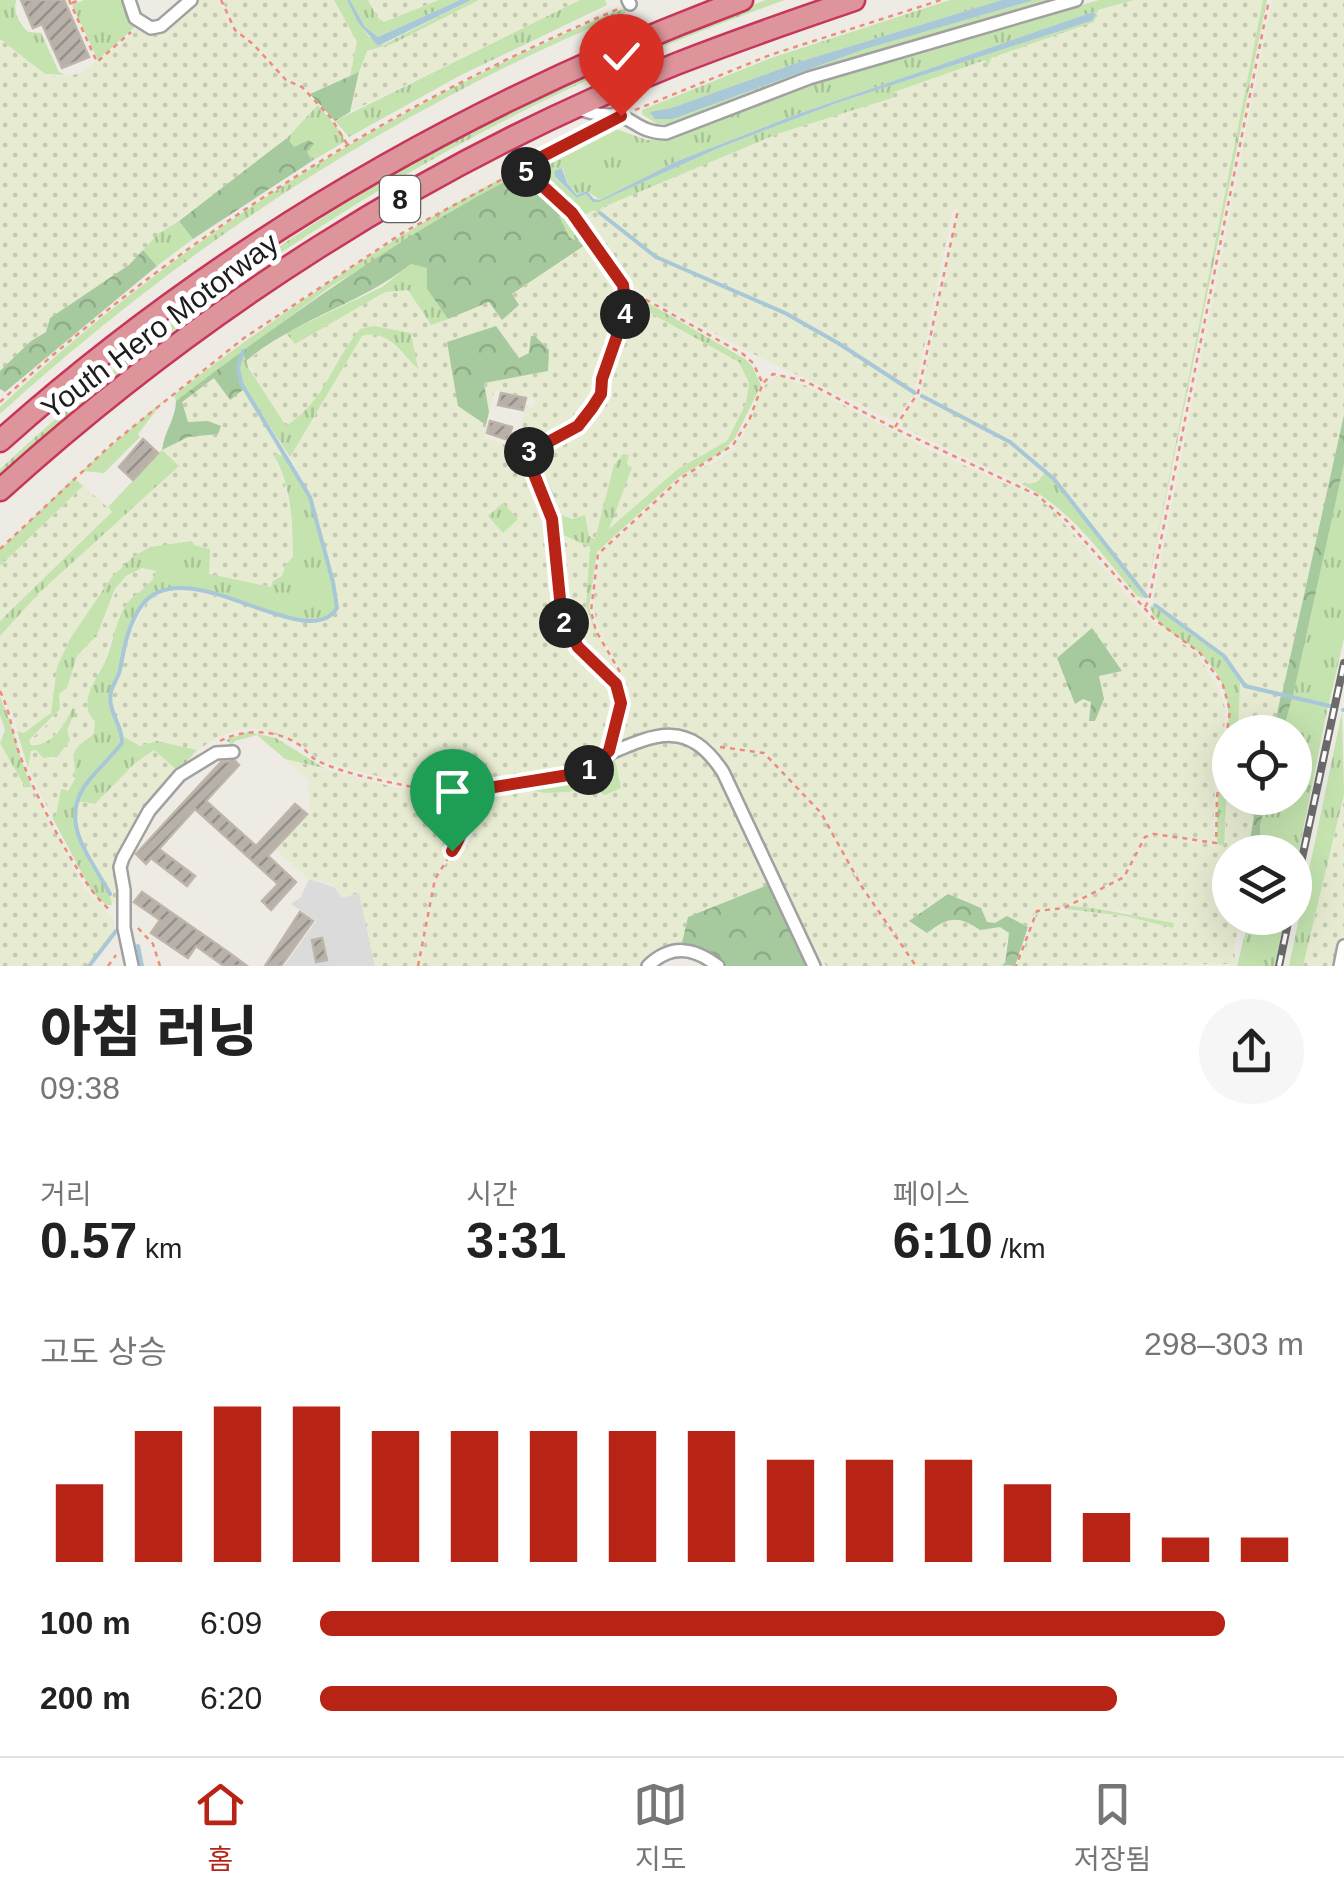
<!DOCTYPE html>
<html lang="ko">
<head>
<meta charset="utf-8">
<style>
  :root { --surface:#fff; --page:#f6f6f6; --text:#222; --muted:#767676; --line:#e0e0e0; --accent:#b72314 }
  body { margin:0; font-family:Arial,"Noto Sans KR",sans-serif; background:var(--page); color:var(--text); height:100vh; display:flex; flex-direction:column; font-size:38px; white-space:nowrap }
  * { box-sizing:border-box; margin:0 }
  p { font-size:32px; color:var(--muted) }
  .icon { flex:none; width:55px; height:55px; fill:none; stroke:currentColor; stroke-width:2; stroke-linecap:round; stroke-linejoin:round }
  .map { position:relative; height:966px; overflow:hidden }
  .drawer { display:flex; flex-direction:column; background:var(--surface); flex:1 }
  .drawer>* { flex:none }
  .buttons { position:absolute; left:1212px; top:715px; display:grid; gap:20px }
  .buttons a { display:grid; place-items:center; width:100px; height:100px; border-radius:50%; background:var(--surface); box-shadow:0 10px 40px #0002; font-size:50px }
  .pin { position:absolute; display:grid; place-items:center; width:85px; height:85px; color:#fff; margin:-102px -42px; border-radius:50% 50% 50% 0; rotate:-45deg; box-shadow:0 0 10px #0007 }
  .pin .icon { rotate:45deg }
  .km { position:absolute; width:50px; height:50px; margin:-25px; border-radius:50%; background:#222; color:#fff; font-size:28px; line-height:50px; text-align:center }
  .round { display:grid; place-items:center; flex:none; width:105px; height:105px; border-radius:52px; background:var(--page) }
  .overview { display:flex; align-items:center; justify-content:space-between; height:170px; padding:0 40px }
  h1 { font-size:55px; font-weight:800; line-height:75px }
  .metrics { display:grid; grid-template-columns:repeat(3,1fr); gap:15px; height:170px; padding:10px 40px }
  .metrics div { display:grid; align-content:center }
  .metrics b { font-size:50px; font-weight:800 }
  .metrics small { font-size:28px; font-weight:400 }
  .metrics p { font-size:28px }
  .chart { height:280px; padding:20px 40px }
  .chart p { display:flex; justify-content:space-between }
  .chart svg { width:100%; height:180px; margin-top:10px; stroke:var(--accent); stroke-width:6 }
  ul { padding:0 40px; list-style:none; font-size:32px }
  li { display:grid; grid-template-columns:160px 120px 1fr; align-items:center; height:75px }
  li i { height:25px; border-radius:12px; background:var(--accent) }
  .menu { display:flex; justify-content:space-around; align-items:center; height:140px; border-top:2px solid var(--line); background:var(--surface); font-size:28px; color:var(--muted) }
  .menu a { display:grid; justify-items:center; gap:5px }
  .menu .selected { color:var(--accent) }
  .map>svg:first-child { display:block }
  .residential { fill:#dbdbdb }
  .farmland { fill:url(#farmland-dots); fill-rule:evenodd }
  .grass { fill:url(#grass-tufts); fill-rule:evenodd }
  .forest { fill:url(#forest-crowns) }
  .water { fill:#a9c8d7 }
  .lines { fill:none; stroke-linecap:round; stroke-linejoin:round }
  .stream { stroke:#a9c8d7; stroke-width:4 }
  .building { fill:url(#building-hatch); stroke:#beb4a8; stroke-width:2.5 }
  .minor-casing { stroke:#a1a1a1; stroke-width:16 }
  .motorway-casing { stroke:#c7365a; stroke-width:25 }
  .path { stroke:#eb8e78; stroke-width:2.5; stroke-dasharray:5 5; stroke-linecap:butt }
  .minor { stroke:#fff; stroke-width:11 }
  .motorway { stroke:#dd949a; stroke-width:20 }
  .rail-casing { stroke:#6b6b6b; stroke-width:8 }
  .rail { stroke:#fff; stroke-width:4; stroke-dasharray:11; stroke-linecap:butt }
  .route-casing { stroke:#fff; stroke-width:20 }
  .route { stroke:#b72314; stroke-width:12 }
  .labels { text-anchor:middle; stroke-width:10; stroke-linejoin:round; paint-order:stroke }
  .shield { fill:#fff; stroke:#616161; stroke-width:2.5 }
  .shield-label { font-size:28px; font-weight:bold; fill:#1d1d1d }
  .street-label { font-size:30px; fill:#1d1d1d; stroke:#fff }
</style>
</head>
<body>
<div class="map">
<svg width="1344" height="966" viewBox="0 0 1344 966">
  <defs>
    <pattern id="farmland-dots" width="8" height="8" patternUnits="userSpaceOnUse" patternTransform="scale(2.5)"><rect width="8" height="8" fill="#e6ebd1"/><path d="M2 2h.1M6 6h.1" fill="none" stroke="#c5c9b3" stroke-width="1.8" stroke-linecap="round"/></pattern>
    <pattern id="grass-tufts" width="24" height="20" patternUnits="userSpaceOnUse" patternTransform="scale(2.5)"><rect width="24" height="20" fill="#c4e3af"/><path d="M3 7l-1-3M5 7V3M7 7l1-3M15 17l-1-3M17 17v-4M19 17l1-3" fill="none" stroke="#a8c296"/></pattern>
    <pattern id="forest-crowns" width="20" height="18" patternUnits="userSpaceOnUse" patternTransform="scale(2.5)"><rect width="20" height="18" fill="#a6c99d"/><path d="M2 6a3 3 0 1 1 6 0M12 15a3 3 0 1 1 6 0" fill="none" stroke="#8eac87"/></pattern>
    <pattern id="building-hatch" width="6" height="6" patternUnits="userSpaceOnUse" patternTransform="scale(2.5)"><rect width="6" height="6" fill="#b7b1aa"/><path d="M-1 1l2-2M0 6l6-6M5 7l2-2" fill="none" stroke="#948f8a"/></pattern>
  </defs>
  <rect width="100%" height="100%" fill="#eeebe4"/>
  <path class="residential" d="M309,879L352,893L359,892L375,966H284L316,921L291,904L301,897Z"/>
  <g class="farmland">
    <path d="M196,0H219L234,31L254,46L285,80L298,84L318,105L300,125L255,165L159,233L129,265L50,318L46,332L31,341L0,371V39L45,74L57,77L78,74L119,46L139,26L147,29Z"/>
    <path d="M222,0H334L357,42L350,76L310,94L299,83L287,79L255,44L235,30Z"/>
    <path d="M368,0H439L384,22L377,17Z"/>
    <path d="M479,0H580L350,112L366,52L392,44Z"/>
    <path d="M1134,0H1263L1146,595L1055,478L1010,441L921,394L959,209H953L915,391L786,312L657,256L601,212V208L702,163L777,134L891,98L894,92L923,81L986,60L989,65L991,58L1079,28L1098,14L1097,11Z"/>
    <path d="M1272,0H1344V415L1282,694L1246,686L1224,655L1153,600Z"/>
    <path d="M594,209L656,258L785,314L838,344L914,394L895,421L763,359L645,296L615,267L580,217Z"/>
    <path d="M590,242L622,285L625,309L602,378L626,318L625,299L739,361L749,383L746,403L727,441L678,469L608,531L631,467L614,465L596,539L589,536L586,515L572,519L551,511L528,454L586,420L600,399L603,378L598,399L583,420L526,454L519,439L526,406L532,408L535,399L495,390L489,412L484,383L548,371L529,354L519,358L496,327L458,406L486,425L484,437L517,449L540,493L550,531L554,606L593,668L616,695L610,735L603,754L594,763L574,773L452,789L405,783L345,768L317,759L299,742L257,729H239L217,738L197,750L157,741L140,746L124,737L113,713L112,691L120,671L126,641L148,600L166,592L190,589L306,622L320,621L335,614L334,582L311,497L290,457L362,336L370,334L385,336L416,368L411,333L365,327L355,336L325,390L311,407L286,427L246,361L286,333L295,343L385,292L409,290L431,325L489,302L502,320L511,295Z"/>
    <path d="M777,376L807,386L931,451L1023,491L1049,506L1145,616L1196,653L1219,689L1225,708L1224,741L1215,786L1213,842L1149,834L1144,836L1124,876L1064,907L1036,910L1028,927L1008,916L995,923L986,922L948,894L910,921L963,919L980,930L999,926L1009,933L1005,947L1006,966H917L863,886L829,823L765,752H745L706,743L686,734L612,749L623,702V677L596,623L593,601L601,553L690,472L712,464L733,449L743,436L765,385ZM1092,628L1104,699L1091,702L1083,698Z"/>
    <path d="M215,378L230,400L244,389L287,456L273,455L284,481L293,528V557L286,564L285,572L272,587L261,585L208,574V569L159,546L141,551L111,578L70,639L57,667L51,713L32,729L24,733L17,731L15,720L0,690V636L40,592L178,467L162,450L188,437L217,434V424L187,422L181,402Z"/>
    <path d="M919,396L952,410L1009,443L1045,473L1036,482L1023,485L902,427L901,420Z"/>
    <path d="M83,486L113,512L0,621V566Z"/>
    <path d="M557,532L590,546L587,615L618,671L620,688L583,649L561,607Z"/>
    <path d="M150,567L156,571L154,579L109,644L103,665L98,670L94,734L73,751L75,779L68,791L61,790L56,817H52L28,768L29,757L35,750L58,756L70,740L66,731L75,710L47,744L37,746L29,741L53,719L59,694L67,688L77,656L97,635L120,582L133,572Z"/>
    <path d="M1240,683L1245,687L1281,695L1273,732H1238Z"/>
    <path d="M683,738L710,757L770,884L688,917L681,947L645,966H419L436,879L459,842L472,805L481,792L513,786L544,793L569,792L589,787L605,795L614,755L645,742Z"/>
    <path d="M0,743L25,787H32L84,888L113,919L115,930L111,938L88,966H0Z"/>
    <path d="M705,745L745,753L764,754L769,758L828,824L861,887L915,966H826Z"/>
    <path d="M154,750L178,771L113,866L122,895L112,905L110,893L77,836V801L95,804L135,763Z"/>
    <path d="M285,759L402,789L442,794L478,792L470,804L461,836L434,878L417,966H375L359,893L342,898L332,884L309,879L275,849L310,812L308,780Z"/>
    <path d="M1230,772V798H1257L1248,852H1230V918H1239L1234,953L1237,964L1017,966L1037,911L1044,909L1125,916L1173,928L1174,923L1136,917L1125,911L1071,906L1125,878L1149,835L1224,846Z"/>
    <path d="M1344,794V940L1339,966H1303Z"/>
  </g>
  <g class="grass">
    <path d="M0,0H16C13,13 19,23 28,32L41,33L59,72L65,75L45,74L0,39Z"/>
    <path d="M84,0H124L138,24L98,60L72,5Z"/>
    <path d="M334,0H347L368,36L383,45L471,0H479L392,44L367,51L359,72L350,76L357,42Z"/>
    <path d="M350,0H368L377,17L384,22L439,0H460L378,37L365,27Z"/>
    <path d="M580,0H605L607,5L461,75L349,137L335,121Z"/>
    <path d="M766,0H785C493,102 225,265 0,478V469C221,263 481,101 766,0Z"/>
    <path d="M950,0H1002L802,61L665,111L673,119L865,49L1034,0H1049L836,64L672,125L657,124L642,114V110L771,58Z"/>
    <path d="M1099,0H1134L1098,10L1094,22L991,58L988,67L985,60L894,92L892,98L777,134L601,208L599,214L594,210L580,217L532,177L525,167L608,126L647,140H666L769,100L858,70ZM1093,12L1095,15L1091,21L837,103L721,147L599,202L593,201L587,194L577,198L555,178L554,171L563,168L567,183L578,195L587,191L600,200L675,162L795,115Z"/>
    <path d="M1263,0H1267L1146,595Z"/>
    <path d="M625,8L626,13C395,108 184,246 0,414V407C179,237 398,101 625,8Z"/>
    <path d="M318,105L343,135L344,142L312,161L307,152L294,147L287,138Z"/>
    <path d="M521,168L571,213L590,242L585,245L569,237L548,203L514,176L330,287L176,401L174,395C284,310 397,232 521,168Z"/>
    <path d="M179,221L193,239L157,266L143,250L159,233Z"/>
    <path d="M411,264L428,268L427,289L448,319L431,325L408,290L385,292L295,344L286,333L382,287Z"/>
    <path d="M624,289L745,359L752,366L761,385L735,438L723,451L679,477L597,552L589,607L596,634L586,606L590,547L557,532L551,511L572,519L585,515L589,536L595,539L614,465L623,454L629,455L626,465L632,467L609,529L678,469L727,441L746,403L749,383L739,362L625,299Z"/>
    <path d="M374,326L411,333L418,369C401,353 388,328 362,336L290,457L242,383L239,368L244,351L248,367L286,426C327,399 331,363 360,329Z"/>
    <path d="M164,400L138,434L140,437L104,473L82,471Z"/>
    <path d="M162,450L179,466L40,592L0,636V621L112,512L108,507Z"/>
    <path d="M273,454L287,456L309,497L332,582L336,608C305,655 186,546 141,605C127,624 123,648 119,670C117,678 112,684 111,691C106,712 121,725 121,743C110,758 95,770 84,785C57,824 90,863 110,895L112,905H106L92,892L52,817L56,816L61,789L68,791L75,779C75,750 66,754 94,734L95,721C77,704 95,681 104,664C113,646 114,624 126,605C134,592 153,587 156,571L142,568L126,576L115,589L97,635L77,656L67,688L59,694L60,709L29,740L31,745C52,747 64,725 73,708L76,710L67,730L70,740L58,756L43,758L36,750L31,751L28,768L17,731L24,733L51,713L57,667L70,639L111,578L134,556L150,547L192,541L194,545L210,549L209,574L271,587L273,581L282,576L286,564L293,557C293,522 291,484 273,454Z"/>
    <path d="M1344,464V638L1329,704L1293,696Z"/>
    <path d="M1045,473L1061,487L1145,596L1143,598L1137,596C1104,557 1070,508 1023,485L1037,482Z"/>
    <path d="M74,478L83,486L0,566V550Z"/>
    <path d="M503,503L518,519L503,533L488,516Z"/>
    <path d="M1150,606H1155L1223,657L1230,666L1240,683L1238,732H1230L1224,846L1217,844C1217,824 1217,803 1220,782C1227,735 1241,698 1205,658C1190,641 1154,628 1150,606Z"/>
    <path d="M0,697C14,726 18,757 32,787H25L0,743L5,730L0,715Z"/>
    <path d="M1292,698L1328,706L1295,870V852H1261L1260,825L1267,798H1295V732H1283Z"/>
    <path d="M1342,712L1344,794L1303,966H1289Z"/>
    <path d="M248,732L276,738L324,768L285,759L257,735L235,741L232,745L226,740Z"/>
    <path d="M124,737L140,746L157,741L197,750L178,771L154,750L135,763L95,804L77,801L90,780L123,744Z"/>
    <path d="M614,755L621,788L605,795L589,787L569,792L544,793L513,786L583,776Z"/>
    <path d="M1071,906C1107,909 1139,917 1174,923L1173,928L1125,916L1065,909Z"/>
    <path d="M1249,918H1285L1275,966H1237Z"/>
  </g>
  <g class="forest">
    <path d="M359,72L350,112L335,121L310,94Z"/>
    <path d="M287,138L294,147L309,140L314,144L307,152L312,161L193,239L179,221Z"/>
    <path d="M515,176L556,210L569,237L585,245L512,294L519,305L502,320L489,302L448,319L427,289V268L411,264C361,304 296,319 246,361L242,351L237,368L244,389L230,400L214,378L182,402L188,422L208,421L221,426L218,434L188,437L162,450C164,432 176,418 176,401C284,319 394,240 515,176Z"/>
    <path d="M143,250L157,266L5,392L0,389V371L31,341L46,332L50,318L129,265Z"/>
    <path d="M496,326L519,358L529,353L531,336H535L549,350L548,371L484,383L489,412L486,425L458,406L447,342Z"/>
    <path d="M1344,415V464L1293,696L1282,694Z"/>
    <path d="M1092,628L1122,671L1099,676L1104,699L1095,721H1089L1091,702L1083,699L1075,704L1057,658Z"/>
    <path d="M1281,695L1292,698L1283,732H1273Z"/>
    <path d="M1257,798H1267L1260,825L1261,852H1248Z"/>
    <path d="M770,884L811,966H722L681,947L688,917Z"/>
    <path d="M948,894L981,908L987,922L995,923L1007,916L1028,927L1015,966L1005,965L1009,933L1000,927L980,930C958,915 948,917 927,933L909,921Z"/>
  </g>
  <g class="water">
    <path d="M347,0H350L365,27L378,37L460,0H471L378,46L358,22Z"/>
    <path d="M1002,0H1034L865,49L673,119H655L650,112L672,108L802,61Z"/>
    <path d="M1093,12L1096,15L1091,21L837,103L721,147L599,202H593L586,194L577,198L555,177L554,171L562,168L567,183L577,195L587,191L594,199L600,200L675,162L795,115Z"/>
  </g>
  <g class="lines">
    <g class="stream">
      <path d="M600,213L656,257L785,313L838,343L915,393"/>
      <path d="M922,396L1010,442L1054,479L1146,596"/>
      <path d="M1155,605L1224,656L1245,686L1330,706"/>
      <path d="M1343,710H1344"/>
      <path d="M110,894C90,856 55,820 90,779C100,767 112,756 122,743C123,725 107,712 111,692C113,684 118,678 120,670C124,648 128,624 142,605C187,548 307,657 337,608L333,582L310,497L241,383L238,368L243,351"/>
      <path d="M138,946L142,966"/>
      <path d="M89,966L116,931"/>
    </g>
  </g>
  <g class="building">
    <path d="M21,0H64L89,57L62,68L42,24L33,28Z"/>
    <path d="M501,393L526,398L523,410L498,405Z"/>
    <path d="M490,421L512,427L508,440L487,433Z"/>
    <path d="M143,439L158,453L133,480L119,467Z"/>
    <path d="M235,761L239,765L206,801L256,846L295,804L307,814L268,856L296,882L271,910L262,901L278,884L195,809L159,849L195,876L187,886L151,858L146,864L136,854L221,762Z"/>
    <path d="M142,892L228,952L247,966H224L196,946L188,958L151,933L160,920L134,902Z"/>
    <path d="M300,912L313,921L281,966H265Z"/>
    <path d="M322,938L327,960L316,962L312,940Z"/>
  </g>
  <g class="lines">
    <g class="minor-casing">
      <g id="minor">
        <path d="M129,0L135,18L151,28L161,26L191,0"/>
        <path d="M628,0L630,4"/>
        <path d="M576,107C594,116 600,113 618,116C635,119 638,132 666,133L809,78L1076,0"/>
        <path d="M517,439C533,468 550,498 555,532C559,564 552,600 567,631C582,659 615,671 621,703"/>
        <path d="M606,755C657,733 688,719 723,772L814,966"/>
        <path d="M132,966L124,928V890L120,867L123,858L149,811L180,775L216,753L233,752"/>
        <path d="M648,966C671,944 693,947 718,966"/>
        <path d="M1340,966L1344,946"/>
      </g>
    </g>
    <g class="motorway-casing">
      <g id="motorway">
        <path d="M0,441C217,247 469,102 742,0"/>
        <path d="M0,490C198,311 427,163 676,64C735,41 795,20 854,0"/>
      </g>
    </g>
    <g class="path">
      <path d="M69,0L97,62L131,32"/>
      <path d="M221,0L235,30L254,45L286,80L302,87L331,118L347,144"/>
      <path d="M72,3L80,0"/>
      <path d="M635,110L770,55L941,0"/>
      <path d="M524,169L572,213L629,290L743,354L753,363L762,382"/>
      <path d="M0,402C182,235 391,105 618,9"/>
      <path d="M895,427L918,393L958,210"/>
      <path d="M536,449L578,426L598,400L602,379L624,318L623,285"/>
      <path d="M0,549L114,442L244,338L404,232L601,126"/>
      <path d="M1145,607L1149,600L1269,0"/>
      <path d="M620,672L596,631L591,611L598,554L681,478L733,445L750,418L763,383L773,374L805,381L894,428L1037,495L1067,521L1154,619L1200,653L1223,685L1230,711L1217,797L1216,843L1154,834L1145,837L1124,877L1064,908L1037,911L1016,966"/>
      <path d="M0,691C11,714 11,728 18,750C31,787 81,888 110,910"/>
      <path d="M220,741C245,728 277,729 301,746C307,751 310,757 318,761C345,774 379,780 408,786C448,794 484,788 524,782C550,777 576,779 598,764"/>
      <path d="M613,741L619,715"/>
      <path d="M720,747L764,753L821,813L862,887L916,966"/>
      <path d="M138,928L153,944L160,966"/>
      <path d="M108,966L116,955"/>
      <path d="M418,966L435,879L462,836L471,804L480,791"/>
    </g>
    <use href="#minor" class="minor"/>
    <use href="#motorway" class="motorway"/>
    <g class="rail-casing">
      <g id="rail">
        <path d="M1295,891L1344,663"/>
        <path d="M1279,966L1289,918"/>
      </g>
    </g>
    <use href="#rail" class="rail"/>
  </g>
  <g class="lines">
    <g class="route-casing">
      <path id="route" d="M452,851C466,832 466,806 482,789L587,772L609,751L621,703L616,684L578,647L562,619L552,519L526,454L578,426L592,408L601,394L602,379L626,310L623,285L572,213L522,167L621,116"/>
    </g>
    <use href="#route" class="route"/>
  </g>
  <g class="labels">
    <rect class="shield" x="380" y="176" width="40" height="46" rx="8"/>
    <g class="shield-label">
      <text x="400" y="209">8</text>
    </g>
    <g class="street-label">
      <text transform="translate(160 326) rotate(-37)" y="10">Youth Hero Motorway</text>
    </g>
  </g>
</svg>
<div class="buttons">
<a><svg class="icon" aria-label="locate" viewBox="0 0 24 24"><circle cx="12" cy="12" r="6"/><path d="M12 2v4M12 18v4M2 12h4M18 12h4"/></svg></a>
<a><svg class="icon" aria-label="layers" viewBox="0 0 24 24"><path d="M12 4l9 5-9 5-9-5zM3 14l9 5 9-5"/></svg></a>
</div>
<div class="pin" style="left:452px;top:851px;background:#1e9e55"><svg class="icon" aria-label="arrive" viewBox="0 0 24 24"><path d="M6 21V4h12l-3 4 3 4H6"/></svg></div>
<div class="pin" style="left:621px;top:116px;background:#d93025"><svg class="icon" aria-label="check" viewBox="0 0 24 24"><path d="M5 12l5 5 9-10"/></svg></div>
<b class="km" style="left:589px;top:770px">1</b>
<b class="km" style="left:564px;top:623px">2</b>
<b class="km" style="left:529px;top:452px">3</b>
<b class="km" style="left:625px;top:314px">4</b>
<b class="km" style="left:526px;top:172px">5</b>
</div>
<section class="drawer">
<div class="overview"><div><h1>아침 러닝</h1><p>09:38</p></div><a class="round"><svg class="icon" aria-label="share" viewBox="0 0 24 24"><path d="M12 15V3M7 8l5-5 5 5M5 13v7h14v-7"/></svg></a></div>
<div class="metrics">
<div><p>거리</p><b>0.57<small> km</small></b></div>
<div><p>시간</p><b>3:31</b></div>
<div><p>페이스</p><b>6:10<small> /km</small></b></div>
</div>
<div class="chart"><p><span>고도 상승</span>298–303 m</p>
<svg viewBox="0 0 160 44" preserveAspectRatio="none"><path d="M5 44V25M15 44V12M25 44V6M35 44V6M45 44V12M55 44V12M65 44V12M75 44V12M85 44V12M95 44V19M105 44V19M115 44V19M125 44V25M135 44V32M145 44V38M155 44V38"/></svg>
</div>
<ul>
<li><b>100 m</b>6:09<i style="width:92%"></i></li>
<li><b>200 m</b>6:20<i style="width:81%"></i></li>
</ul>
</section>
<nav class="menu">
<a class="selected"><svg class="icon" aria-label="home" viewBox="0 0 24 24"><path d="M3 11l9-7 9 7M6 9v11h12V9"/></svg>홈</a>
<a><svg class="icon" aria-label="map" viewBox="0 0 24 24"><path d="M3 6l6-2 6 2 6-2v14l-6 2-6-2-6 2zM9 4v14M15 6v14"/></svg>지도</a>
<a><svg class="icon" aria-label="saved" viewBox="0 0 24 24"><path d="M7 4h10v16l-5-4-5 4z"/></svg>저장됨</a>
</nav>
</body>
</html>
